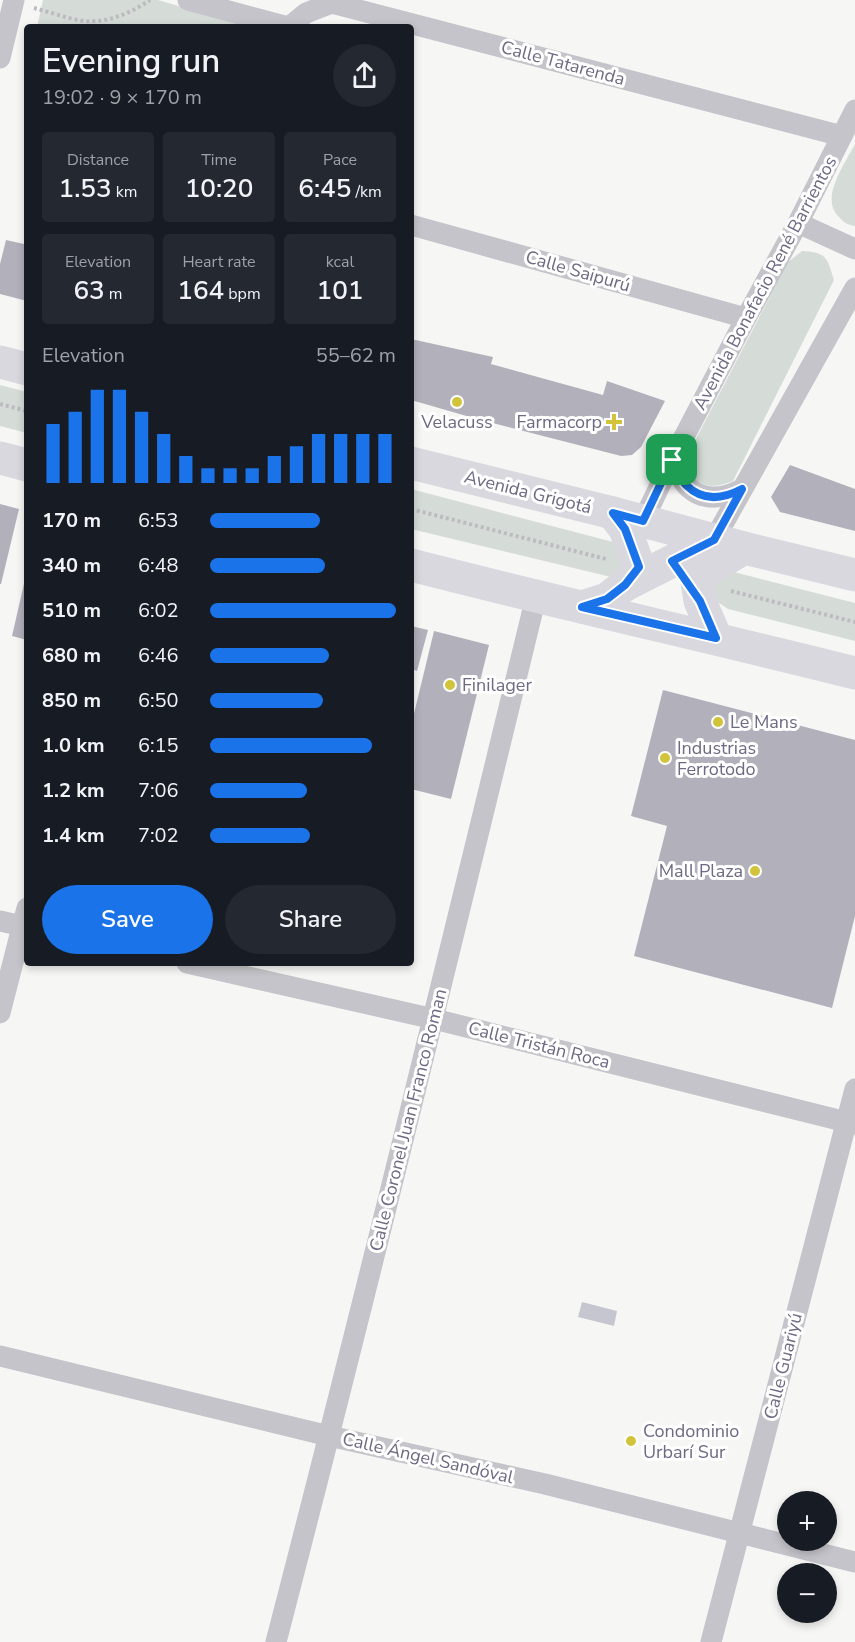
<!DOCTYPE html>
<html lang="en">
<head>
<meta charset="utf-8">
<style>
  :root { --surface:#171b24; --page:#242831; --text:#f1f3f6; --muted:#9ea1a6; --accent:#1a73e8 }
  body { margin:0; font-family:"Nunito Sans",sans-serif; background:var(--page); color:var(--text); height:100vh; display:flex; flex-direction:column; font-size:22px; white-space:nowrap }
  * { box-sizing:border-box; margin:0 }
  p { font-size:20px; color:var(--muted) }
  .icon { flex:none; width:33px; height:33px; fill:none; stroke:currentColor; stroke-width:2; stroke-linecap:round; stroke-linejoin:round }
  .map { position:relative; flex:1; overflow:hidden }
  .sheet { position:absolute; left:24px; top:24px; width:390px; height:942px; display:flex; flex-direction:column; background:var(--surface); border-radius:6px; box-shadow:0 3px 9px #0003 }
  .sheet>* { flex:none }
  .fabs { position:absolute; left:777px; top:1491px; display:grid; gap:12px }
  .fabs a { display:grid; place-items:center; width:60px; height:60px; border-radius:50%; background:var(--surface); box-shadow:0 3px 9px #0003; font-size:30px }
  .pin { position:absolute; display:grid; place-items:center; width:51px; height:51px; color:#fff; margin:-26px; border-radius:12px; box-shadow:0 3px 9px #0006 }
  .round { display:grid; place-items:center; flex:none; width:63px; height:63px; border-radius:32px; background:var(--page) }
  .summary { display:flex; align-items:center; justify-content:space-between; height:102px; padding:0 18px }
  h1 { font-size:33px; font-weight:600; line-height:45px }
  .stats { display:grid; grid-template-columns:repeat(3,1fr); gap:9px; height:102px; padding:6px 18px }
  .stats div { display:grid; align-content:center; border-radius:6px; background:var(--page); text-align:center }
  .stats b { font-size:26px; font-weight:600 }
  .stats small { font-size:16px; font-weight:400 }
  .stats p { font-size:16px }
  .chart { height:168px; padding:12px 18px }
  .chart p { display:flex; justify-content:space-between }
  .chart svg { width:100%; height:108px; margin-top:6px; stroke:var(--accent); stroke-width:6 }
  .button { display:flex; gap:12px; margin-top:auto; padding:12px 18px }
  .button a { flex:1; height:69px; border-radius:36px; background:var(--accent); color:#fff; font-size:24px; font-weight:600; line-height:69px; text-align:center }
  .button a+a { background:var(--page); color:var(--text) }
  ul { padding:0 18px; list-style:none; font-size:20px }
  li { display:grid; grid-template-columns:96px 72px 1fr; align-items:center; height:45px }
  li i { height:15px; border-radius:8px; background:var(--accent) }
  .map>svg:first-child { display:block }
  .green { fill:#d5dcd7 }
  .water { fill:#c6c6d1 }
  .building { fill:#b2b1bb }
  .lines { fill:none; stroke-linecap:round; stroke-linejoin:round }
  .path { stroke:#bcbbc0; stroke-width:4; stroke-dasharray:3 3; stroke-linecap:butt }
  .minor { stroke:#c4c4ca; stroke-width:21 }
  .primary { stroke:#d9d8df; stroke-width:33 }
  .route-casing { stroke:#fff; stroke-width:12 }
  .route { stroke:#1a73e8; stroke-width:8 }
  .poi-dot { fill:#d2c43a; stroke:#fff; stroke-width:2 }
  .labels { text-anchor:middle; stroke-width:6; stroke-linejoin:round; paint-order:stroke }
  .street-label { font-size:18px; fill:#6d6a83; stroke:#fff }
  .poi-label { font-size:18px; fill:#6d6a83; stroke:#fff; text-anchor:start }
</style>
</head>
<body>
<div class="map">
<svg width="855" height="1642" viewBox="0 0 855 1642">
  <rect width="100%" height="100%" fill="#f6f7f5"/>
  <g class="green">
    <path d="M43,0H158L250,27H37Z"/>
    <path d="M855,144V226C848,225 844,223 839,217C819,198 845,164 855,144Z"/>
    <path d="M802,251C827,252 827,258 834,280L733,481C715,488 709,487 692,480L685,467L688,454L788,262Z"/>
    <path d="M0,385L27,392V433L0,426Z"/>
    <path d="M411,489L617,543L627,556L611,577L411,529Z"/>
    <path d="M730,571L855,603V641L728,609L713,599V586Z"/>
  </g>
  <path class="water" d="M582,1302L617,1311L614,1326L578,1317Z"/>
  <g class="building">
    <path d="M26,236H27V301L0,294V264L6,240L24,244Z"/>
    <path d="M411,339L493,357L491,364L603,395L607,381L665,401L641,447L632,455L621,456L477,419L411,400Z"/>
    <path d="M790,465L855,489V531L780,512L771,497Z"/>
    <path d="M0,504L19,509L1,584H0Z"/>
    <path d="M26,575H27V640L12,636Z"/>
    <path d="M411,626L428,630L417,671L411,669Z"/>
    <path d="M434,631L489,645L451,799L411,789V726Z"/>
    <path d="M663,690L855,740V916L832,1008L634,956L667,826L631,816Z"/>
  </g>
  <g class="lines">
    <g class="path">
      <path d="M34,8C50,12 68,19 84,21C108,23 131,13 150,0"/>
      <path d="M0,404L27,411"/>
      <path d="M411,509L606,559"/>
      <path d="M731,591L855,622"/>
    </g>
    <g class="minor">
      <path d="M188,0L288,27"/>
      <path d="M289,27L306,13L332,3L842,136"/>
      <path d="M0,58L14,0"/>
      <path d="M798,223L855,249"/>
      <path d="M411,225L746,318"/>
      <path d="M672,460C676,467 680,478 686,485C702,502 723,499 742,489"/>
      <path d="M643,521L672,460L746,318L798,223L855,110"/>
      <path d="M714,540L855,288"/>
      <path d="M0,921L27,927"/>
      <path d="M187,963L434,1019L855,1124"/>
      <path d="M0,1013L27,908"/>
      <path d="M0,1356L329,1436L545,1484L855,1562"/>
      <path d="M276,1642C366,1295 451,946 536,597"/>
      <path d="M711,1642L855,1089"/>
    </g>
    <g class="primary">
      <path d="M0,362L27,369"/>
      <path d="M0,458L27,465"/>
      <path d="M411,463L613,513L744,548L855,575"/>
      <path d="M411,565C559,603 707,636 855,673"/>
      <path d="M625,585L714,540"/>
      <path d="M582,607L607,599L625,585L639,567L625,529L613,513"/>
      <path d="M716,638L700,601L697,582L709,569L744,548"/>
    </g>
  </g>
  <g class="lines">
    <g class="route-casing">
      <path id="route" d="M672,460C676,467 680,478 686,485C703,502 723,499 742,489L714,540L672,561L700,601L716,638L582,607L607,599L625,585L639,567L625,529L613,513L643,521Z"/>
    </g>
    <use href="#route" class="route"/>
  </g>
  <g class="poi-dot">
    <circle cx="457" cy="402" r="6"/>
    <path d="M611 413h6v6h6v6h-6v6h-6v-6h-6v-6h6z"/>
    <circle cx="450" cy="685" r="6"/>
    <circle cx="718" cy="722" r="6"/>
    <circle cx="665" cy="758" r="6"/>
    <circle cx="755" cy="871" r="6"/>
    <circle cx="631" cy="1441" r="6"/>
  </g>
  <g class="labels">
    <g class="street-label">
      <text transform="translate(563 63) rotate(15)" y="6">Calle Tatarenda</text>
      <text transform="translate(578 271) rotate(16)" y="6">Calle Saipurú</text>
      <text transform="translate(765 283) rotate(-62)" y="6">Avenida Bonafacio René Barrientos</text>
      <text transform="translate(528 492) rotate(14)" y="6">Avenida Grigotá</text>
      <text transform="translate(539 1045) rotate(14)" y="6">Calle Tristán Roca</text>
      <text transform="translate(408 1120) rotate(-76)" y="6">Calle Coronel Juan Franco Roman</text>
      <text transform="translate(783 1366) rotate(-76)" y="6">Calle Guariyú</text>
      <text transform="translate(428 1458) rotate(13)" y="6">Calle Ángel Sandóval</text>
    </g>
    <g class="poi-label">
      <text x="457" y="428" text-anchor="middle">Velacuss</text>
      <text x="602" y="428" text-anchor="end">Farmacorp</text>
      <text x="462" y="691">Finilager</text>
      <text x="730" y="728">Le Mans</text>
      <text x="677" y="754">Industrias<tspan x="677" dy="21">Ferrotodo</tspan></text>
      <text x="743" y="877" text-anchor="end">Mall Plaza</text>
      <text x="643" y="1437">Condominio<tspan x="643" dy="21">Urbarí Sur</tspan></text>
    </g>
  </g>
</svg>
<div class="fabs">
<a>+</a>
<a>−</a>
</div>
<div class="pin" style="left:672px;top:460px;background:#1e9e55"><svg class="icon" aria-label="arrive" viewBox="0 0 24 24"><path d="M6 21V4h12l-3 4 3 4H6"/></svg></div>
<section class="sheet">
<div class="summary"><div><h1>Evening run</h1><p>19:02 · 9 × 170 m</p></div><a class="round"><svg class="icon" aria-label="share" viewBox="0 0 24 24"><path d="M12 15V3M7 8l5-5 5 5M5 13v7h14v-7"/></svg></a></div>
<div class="stats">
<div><p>Distance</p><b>1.53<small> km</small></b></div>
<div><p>Time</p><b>10:20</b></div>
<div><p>Pace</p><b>6:45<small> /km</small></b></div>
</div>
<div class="stats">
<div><p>Elevation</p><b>63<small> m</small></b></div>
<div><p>Heart rate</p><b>164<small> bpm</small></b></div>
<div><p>kcal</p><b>101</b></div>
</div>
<div class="chart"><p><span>Elevation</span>55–62 m</p>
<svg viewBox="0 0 160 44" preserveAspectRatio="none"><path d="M5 44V20M15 44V15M25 44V6M35 44V6M45 44V15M55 44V24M65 44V33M75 44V38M85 44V38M95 44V38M105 44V33M115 44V29M125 44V24M135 44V24M145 44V24M155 44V24"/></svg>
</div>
<ul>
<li><b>170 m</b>6:53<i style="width:59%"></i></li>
<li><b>340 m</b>6:48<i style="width:62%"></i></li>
<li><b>510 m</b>6:02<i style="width:100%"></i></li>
<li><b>680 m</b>6:46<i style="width:64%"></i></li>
<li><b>850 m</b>6:50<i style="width:61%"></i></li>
<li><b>1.0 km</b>6:15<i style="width:87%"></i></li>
<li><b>1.2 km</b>7:06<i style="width:52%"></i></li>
<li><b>1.4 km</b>7:02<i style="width:54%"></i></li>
</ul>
<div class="button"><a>Save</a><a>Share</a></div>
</section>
</div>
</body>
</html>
